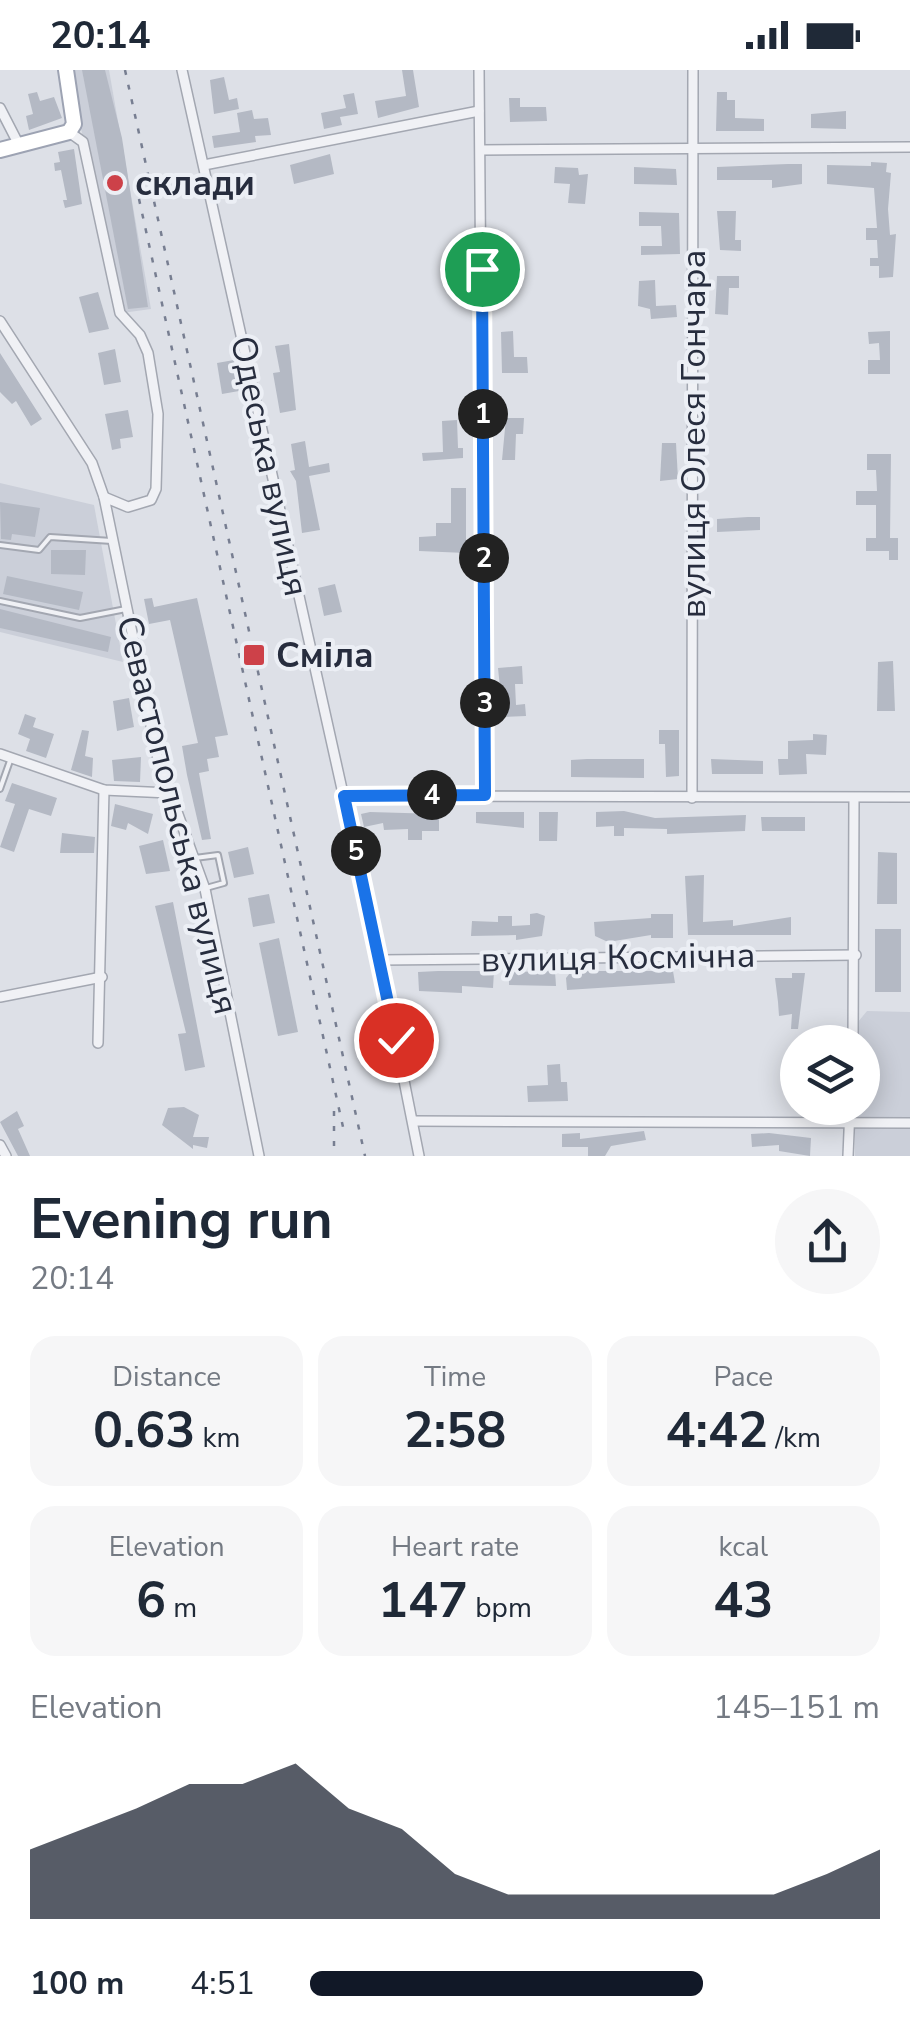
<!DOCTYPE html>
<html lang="en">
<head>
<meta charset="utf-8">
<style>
  :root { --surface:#fff; --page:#f6f6f7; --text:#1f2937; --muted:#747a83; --accent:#111827 }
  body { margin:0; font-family:"Nunito Sans",sans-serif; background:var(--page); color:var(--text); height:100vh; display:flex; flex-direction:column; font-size:38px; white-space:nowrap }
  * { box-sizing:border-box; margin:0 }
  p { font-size:32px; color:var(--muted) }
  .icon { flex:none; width:55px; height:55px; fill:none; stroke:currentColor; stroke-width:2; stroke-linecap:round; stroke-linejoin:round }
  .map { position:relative; height:1086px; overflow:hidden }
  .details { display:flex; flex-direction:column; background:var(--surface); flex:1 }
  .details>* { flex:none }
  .fabs { position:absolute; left:780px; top:955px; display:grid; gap:20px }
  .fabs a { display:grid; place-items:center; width:100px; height:100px; border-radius:50%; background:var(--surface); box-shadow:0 5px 25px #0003; font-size:50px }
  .pin { position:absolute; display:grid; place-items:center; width:85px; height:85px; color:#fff; margin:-42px; border:5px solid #fff; border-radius:50%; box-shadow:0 2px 10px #0007 }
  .km { position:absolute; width:50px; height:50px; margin:-25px; border-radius:50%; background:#222; color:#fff; font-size:28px; line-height:50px; text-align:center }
  .round { display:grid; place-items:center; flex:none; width:105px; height:105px; border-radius:52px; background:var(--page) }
  .head { display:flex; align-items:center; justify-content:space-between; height:170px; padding:0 30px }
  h1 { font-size:55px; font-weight:700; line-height:75px }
  .figures { display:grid; grid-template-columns:repeat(3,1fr); gap:15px; height:170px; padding:10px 30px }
  .figures div { display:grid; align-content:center; border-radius:25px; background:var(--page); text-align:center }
  .figures b { font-size:50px; font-weight:700 }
  .figures small { font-size:28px; font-weight:400 }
  .figures p { font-size:28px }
  .chart { height:280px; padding:20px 30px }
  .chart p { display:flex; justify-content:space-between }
  .chart svg { width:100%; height:180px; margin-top:10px; fill:var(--accent); opacity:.7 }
  ul { padding:0 30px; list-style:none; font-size:32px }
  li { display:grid; grid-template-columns:160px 120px 1fr; align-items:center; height:75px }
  li i { height:25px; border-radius:12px; background:var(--accent) }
  .status { display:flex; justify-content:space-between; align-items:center; height:70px; padding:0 50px; background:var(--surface); direction:ltr }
  .status svg { height:28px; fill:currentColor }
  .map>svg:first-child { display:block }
  .built { fill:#cbcfd9 }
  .building { fill:#b4b9c4 }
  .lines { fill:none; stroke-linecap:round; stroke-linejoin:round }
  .service-casing { stroke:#a3a7b1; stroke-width:8 }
  .minor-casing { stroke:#a3a7b1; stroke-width:12 }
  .primary-casing { stroke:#9da3b3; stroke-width:18 }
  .service { stroke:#f0f1f5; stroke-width:4 }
  .minor { stroke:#f0f1f5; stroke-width:9 }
  .primary { stroke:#fff; stroke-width:14 }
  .rail { stroke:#777e91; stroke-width:2.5; stroke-dasharray:5 10; stroke-linecap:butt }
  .route-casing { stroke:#fff; stroke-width:20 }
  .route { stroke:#1a73e8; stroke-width:12 }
  .poi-dot { fill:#cd4149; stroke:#eceff5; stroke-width:4 }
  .labels { text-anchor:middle; stroke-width:8; stroke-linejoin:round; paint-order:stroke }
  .poi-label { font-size:35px; font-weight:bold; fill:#272d3e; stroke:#eceff5; text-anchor:start }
  .street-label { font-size:35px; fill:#272d3e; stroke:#eceff5 }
</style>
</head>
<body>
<div class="status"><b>20:14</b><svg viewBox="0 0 49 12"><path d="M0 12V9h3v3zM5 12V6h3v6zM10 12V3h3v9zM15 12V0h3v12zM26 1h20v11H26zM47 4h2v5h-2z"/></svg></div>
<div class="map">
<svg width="910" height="1086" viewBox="0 0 910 1086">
  <rect width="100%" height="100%" fill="#dde0e7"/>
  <g class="built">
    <path d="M68,0H109L151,239L122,243Z"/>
    <path d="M0,413L94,435L123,592L0,562Z"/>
    <path d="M867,941L910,942V1086H855V1038H862V972H857L858,952Z"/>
  </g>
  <g class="building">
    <path d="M82,0H105L122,68L148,237L128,239Z"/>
    <path d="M402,0H413L419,37L378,48L375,31L406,26Z"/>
    <path d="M224,7L229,30L237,28L239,39L214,44L210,10Z"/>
    <path d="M37,22L40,31L54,27L62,48L29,60L26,46L33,44L28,24Z"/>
    <path d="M717,22H727V30H735V48L764,49V61H716Z"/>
    <path d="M354,23L358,44L340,47L342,55L324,59L321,43L346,38L343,25Z"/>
    <path d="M509,28H520V37H546L547,51L510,52Z"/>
    <path d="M252,40L254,49L268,48L271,65L255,66L256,72L214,78L212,66L240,62L237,43Z"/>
    <path d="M846,41V59L811,58V44Z"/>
    <path d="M74,79L82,134L65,138L63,130H67L61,100L55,101L54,93L60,92L58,82Z"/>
    <path d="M330,84L334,104L294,114L290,95Z"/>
    <path d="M871,92L887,93L886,102L891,103L888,139L890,165L896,164L893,207L879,208V196H870V188H878L877,170H866V158H877L874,118L827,114V95L871,96Z"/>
    <path d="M788,94H802V114L772,118V110H717V97Z"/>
    <path d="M555,97L578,98L579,105L588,104L585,134L568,133L570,114L554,113Z"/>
    <path d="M634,97L676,99L677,115L634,114Z"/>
    <path d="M717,141H736L735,170H741V181L720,180Z"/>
    <path d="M639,142L679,143L680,184L641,185V176H662L661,156H639Z"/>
    <path d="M717,206H739V218H729L728,245L715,244Z"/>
    <path d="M655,210L656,236L676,235L677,247L651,249L650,239L638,236L639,211Z"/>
    <path d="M98,222L109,259L89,263L79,227Z"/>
    <path d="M513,261L514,287H527L528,303H502L501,262Z"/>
    <path d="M890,261V304H868V290H880L879,273L869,274L868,262Z"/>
    <path d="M289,274L296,340L280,343L273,303L280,302L275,276Z"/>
    <path d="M115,279L121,312L104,315L98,283Z"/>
    <path d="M0,283L42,349L31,356L16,331L12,334L0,322Z"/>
    <path d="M234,290L239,321L222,324L217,293Z"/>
    <path d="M128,340L133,367L120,369L121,378L112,380L105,344Z"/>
    <path d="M506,348H524L523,364H516L515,390H502Z"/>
    <path d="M457,350L458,378H463V388L423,391L422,383L443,382L442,351Z"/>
    <path d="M305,371L309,397L329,393L330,402L309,406L320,460L302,463L296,411L290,401L295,400L291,374Z"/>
    <path d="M662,373H676L678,409L660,411Z"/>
    <path d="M867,384H891L890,468H898V490H889V481H866V468H876V435H856V421H877L876,400H867Z"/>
    <path d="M451,418H466V483L419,481V467L436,466V453H451Z"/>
    <path d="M0,432L40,438L35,467L12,464L11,470L1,469Z"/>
    <path d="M748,447H760V460L717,462V449Z"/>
    <path d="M51,480H86L85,505L51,504Z"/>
    <path d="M7,506L83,522L79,540L3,524Z"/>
    <path d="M335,514L342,542L324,546L318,518Z"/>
    <path d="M152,528L154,537L197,528L228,665L215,667L219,687L207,689L209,701L199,703L211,769L202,770L187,705L182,676L198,673L170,550L149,554L144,529Z"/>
    <path d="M0,539L111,567L108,582L0,558Z"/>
    <path d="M893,591L895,641H877L878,592Z"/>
    <path d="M522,596L523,614H515L516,635L525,634L526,646L503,647L498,598Z"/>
    <path d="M129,628L134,657L117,661L113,631Z"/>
    <path d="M25,644L36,648L33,657L54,664L46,688L26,681L30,669L18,664Z"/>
    <path d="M82,660L89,661L85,686L93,688L92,707L71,700Z"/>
    <path d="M659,660H679V706L666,707L665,674H659Z"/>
    <path d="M813,664L827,665L826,685L806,684L807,704L779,705L778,689H788V671L813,670Z"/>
    <path d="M141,687L140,712L114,711L112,690Z"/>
    <path d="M587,689H644V708L571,707V690Z"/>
    <path d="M711,689L763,691V704H712Z"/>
    <path d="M12,713L57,728L51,746L29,739L14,782L0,777L15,734L5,731Z"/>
    <path d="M115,734L153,744L148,764L128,753L126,760L111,756Z"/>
    <path d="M624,741L655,748L746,745L745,761L667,764V759L624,758V766H614V756L596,757V742Z"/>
    <path d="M370,742L439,744V761H422V770H408V759L384,760L383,753L364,757L361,744Z"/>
    <path d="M476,742H524V758L476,753Z"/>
    <path d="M539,742H558L557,771H539Z"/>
    <path d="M761,747H805V761H762Z"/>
    <path d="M62,763L95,767L94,783H60Z"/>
    <path d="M163,770L170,801L146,804L139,776Z"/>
    <path d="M248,777L254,804L234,808L228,782Z"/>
    <path d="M878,782L897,783V834H877Z"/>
    <path d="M704,805L703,852L733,850V856L791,847V865H688L685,806Z"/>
    <path d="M269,824L275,853L253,857L248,828Z"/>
    <path d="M173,832L205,997L185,1001L178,964L186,963L155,836Z"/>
    <path d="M537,843L545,846L542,866L516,870V865L471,866L472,851L498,852V846H512V856L530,855V844Z"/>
    <path d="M651,844H673V868H651V865L608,872L595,866L594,852L651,848Z"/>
    <rect x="875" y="859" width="26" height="63"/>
    <path d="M279,868L298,962L278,966L259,873Z"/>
    <path d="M438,901H494L493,918L462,916V923L419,921L418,902Z"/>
    <path d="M555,901L556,916L509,915V902Z"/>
    <path d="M587,901H673L675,913L567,920L566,908L570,903Z"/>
    <path d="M792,903H805L798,959H791L792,944L779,946L778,932L775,908H792Z"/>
    <path d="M560,994L561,1012H567L568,1031L528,1032L527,1016L548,1015L547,995Z"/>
    <path d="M184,1037L199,1045L193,1067H209L207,1078L193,1075V1079L162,1055L168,1038Z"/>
    <path d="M17,1041L24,1056L18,1059L30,1086H18L0,1052Z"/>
    <path d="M644,1061L646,1070L611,1076L605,1086H588V1077H562V1064L580,1063V1069Z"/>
    <path d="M769,1063L811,1068L810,1086L779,1081V1075L752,1077L751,1064Z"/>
  </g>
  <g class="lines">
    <g class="service-casing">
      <g id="service">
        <path d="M0,475L39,480L50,467L112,471"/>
        <path d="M0,531L80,548L126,539"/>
        <path d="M0,719L11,688"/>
        <path d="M195,788L218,785L224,813L206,818"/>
      </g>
    </g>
    <g class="minor-casing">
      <g id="minor">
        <path d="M182,0L380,890L419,1086"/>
        <path d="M479,0L485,725"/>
        <path d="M0,38L19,75"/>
        <path d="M69,62L83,72L120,243L140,265L148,283L158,344L156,419L151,430L128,437L104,427L158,689L205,819L259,1086"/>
        <path d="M481,80L910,77"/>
        <path d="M204,95L479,41"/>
        <path d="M0,251L92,393L104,427"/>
        <path d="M0,684L104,720L169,723"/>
        <path d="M343,726L910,727"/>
        <path d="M692,728L693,0"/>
        <path d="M380,890L856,885"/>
        <path d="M0,927L102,907"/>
        <path d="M853,972L854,728"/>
        <path d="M98,973L104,720"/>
        <path d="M413,1051L910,1053"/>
        <path d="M0,1075L6,1086"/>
        <path d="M848,1086L850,1038"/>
      </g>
    </g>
    <g class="primary-casing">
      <path id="primary" d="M0,80L69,62L74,54L66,0"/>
    </g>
    <use href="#service" class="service"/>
    <use href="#minor" class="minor"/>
    <use href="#primary" class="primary"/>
    <g class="rail">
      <path d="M125,0L365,1086"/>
      <path d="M139,129L343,1057"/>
      <path d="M334,1041V1086"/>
    </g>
  </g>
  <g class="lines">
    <g class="route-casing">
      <path id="route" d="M396,970L344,726L485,725L482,199"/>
    </g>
    <use href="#route" class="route"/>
  </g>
  <g class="poi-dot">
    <circle cx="115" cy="113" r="10"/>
    <rect x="242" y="573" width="24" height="24" rx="5"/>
  </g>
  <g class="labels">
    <g class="poi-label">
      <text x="135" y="125">склади</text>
      <text x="276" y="597">Сміла</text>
    </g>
    <g class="street-label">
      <text transform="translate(693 364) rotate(-90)" y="12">вулиця Олеся Гончара</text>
      <text transform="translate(270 396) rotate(78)" y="12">Одеська вулиця</text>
      <text transform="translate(178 745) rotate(76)" y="12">Севастопольська вулиця</text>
      <text transform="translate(618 887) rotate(-1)" y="12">вулиця Космічна</text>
    </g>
  </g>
</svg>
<div class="fabs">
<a><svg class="icon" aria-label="layers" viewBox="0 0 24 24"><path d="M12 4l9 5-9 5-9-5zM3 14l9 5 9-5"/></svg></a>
</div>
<div class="pin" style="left:482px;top:199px;background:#1e9e55"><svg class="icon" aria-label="arrive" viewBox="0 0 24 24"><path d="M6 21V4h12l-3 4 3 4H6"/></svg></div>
<div class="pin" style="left:396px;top:970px;background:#d93025"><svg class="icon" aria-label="check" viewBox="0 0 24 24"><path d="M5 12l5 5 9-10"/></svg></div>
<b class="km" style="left:483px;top:344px">1</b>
<b class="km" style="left:484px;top:488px">2</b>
<b class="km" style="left:485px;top:633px">3</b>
<b class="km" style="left:432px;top:725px">4</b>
<b class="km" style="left:356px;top:781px">5</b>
</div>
<section class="details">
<div class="head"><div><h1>Evening run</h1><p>20:14</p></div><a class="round"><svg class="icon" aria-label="share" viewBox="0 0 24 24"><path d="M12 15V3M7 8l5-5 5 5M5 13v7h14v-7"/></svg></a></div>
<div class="figures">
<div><p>Distance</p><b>0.63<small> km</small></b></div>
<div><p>Time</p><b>2:58</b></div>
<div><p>Pace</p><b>4:42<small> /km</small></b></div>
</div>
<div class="figures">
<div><p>Elevation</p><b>6<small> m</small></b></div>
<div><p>Heart rate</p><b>147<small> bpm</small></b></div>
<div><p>kcal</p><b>43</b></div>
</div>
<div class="chart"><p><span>Elevation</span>145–151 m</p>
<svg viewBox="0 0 160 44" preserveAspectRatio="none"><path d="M0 44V27L10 22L20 17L30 11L40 11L50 6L60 17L70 22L80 33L90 38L100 38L110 38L120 38L130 38L140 38L150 33L160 27V44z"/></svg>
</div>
<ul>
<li><b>100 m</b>4:51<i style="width:69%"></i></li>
</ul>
</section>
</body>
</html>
